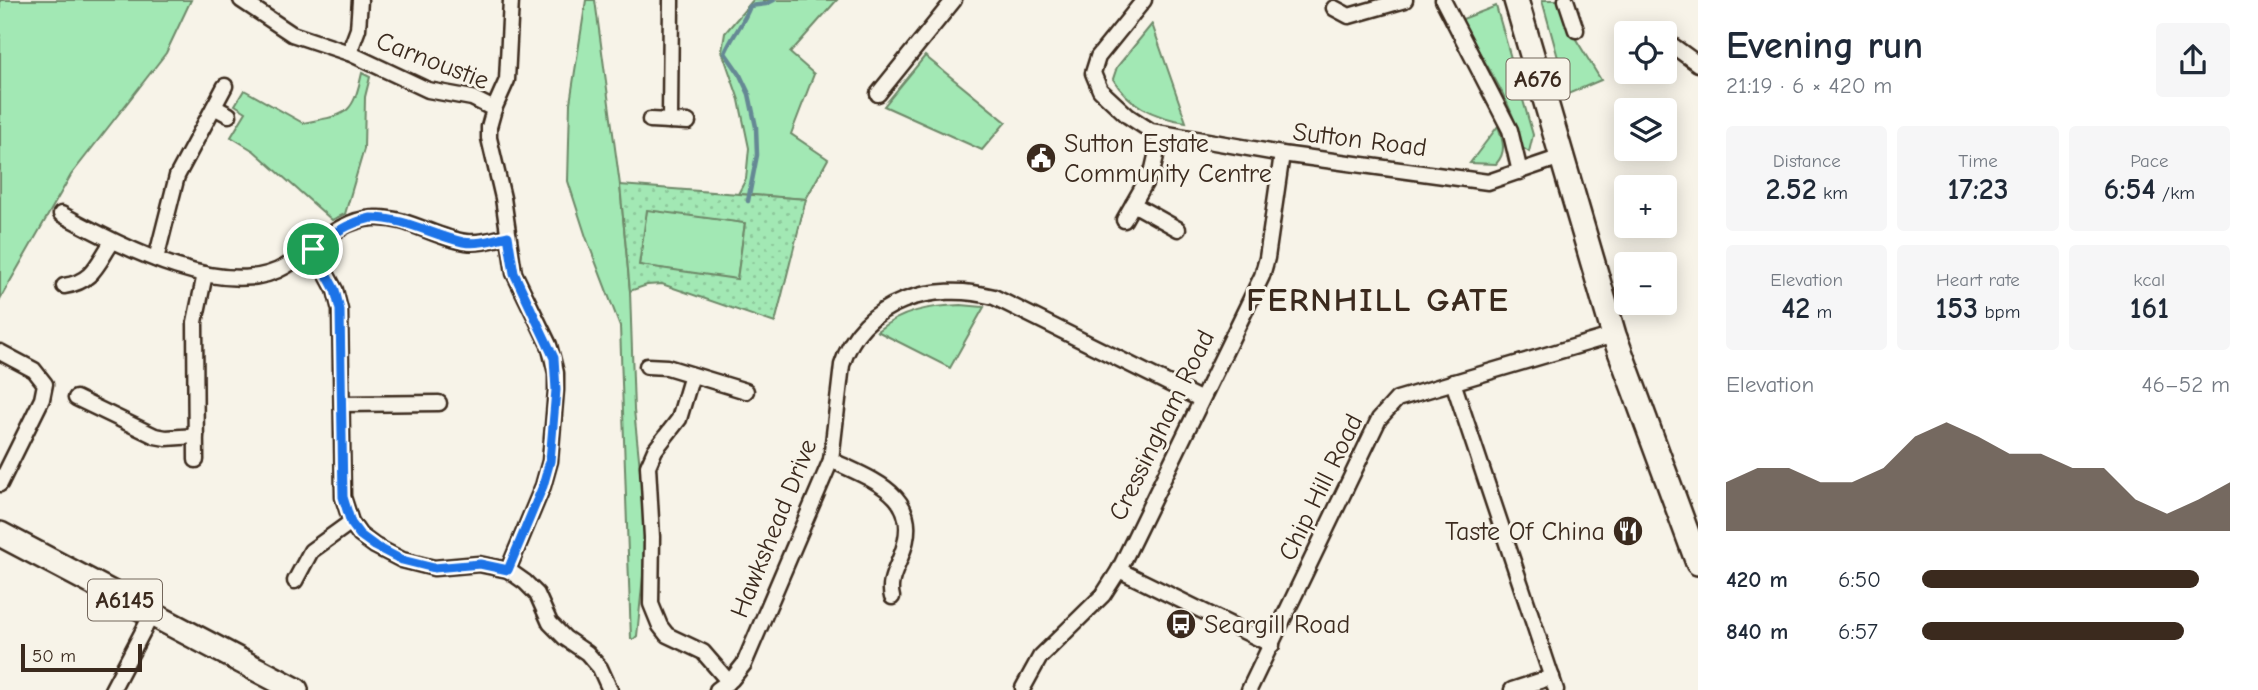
<!DOCTYPE html>
<html lang="en">
<head>
<meta charset="utf-8">
<style>
  :root { --surface:#fff; --page:#f6f6f7; --text:#1f2937; --muted:#747a83; --accent:#3b2a1e }
  body { margin:0; font-family:"Comic Neue",sans-serif; background:var(--page); color:var(--text); height:100vh; display:flex; flex-direction:column; font-size:26px; white-space:nowrap }
  * { box-sizing:border-box; margin:0 }
  p { font-size:23px; color:var(--muted) }
  .icon { flex:none; width:38px; height:38px; fill:none; stroke:currentColor; stroke-width:2; stroke-linecap:round; stroke-linejoin:round }
  .map { position:relative; flex:1; overflow:hidden }
  .details { display:flex; flex-direction:column; background:var(--surface); width:560px }
  .details>* { flex:none }
  .controls { position:absolute; left:1614px; top:21px; display:grid; gap:14px }
  .controls a { display:grid; place-items:center; width:63px; height:63px; border-radius:7px; background:var(--surface); box-shadow:0 4px 18px #0003; font-size:35px }
  .scale { position:absolute; left:21px; bottom:18px; width:121px; box-sizing:border-box; padding-left:7px; border:4px solid #3b2a1e; border-top:0; font-size:19px; line-height:24px; white-space:nowrap; color:#3b2a1e; -webkit-text-stroke:5px #f7f3e8; paint-order:stroke }
  .pin { position:absolute; display:grid; place-items:center; width:60px; height:60px; color:#fff; margin:-30px; border:4px solid #fff; border-radius:50%; box-shadow:0 2px 7px #0007 }
  .round { display:grid; place-items:center; flex:none; width:74px; height:74px; border-radius:7px; background:var(--page) }
  .headline { display:flex; align-items:center; justify-content:space-between; height:119px; padding:0 28px }
  h1 { font-size:38px; font-weight:800; line-height:52px }
  .figures { display:grid; grid-template-columns:repeat(3,1fr); gap:10px; height:119px; padding:7px 28px }
  .figures div { display:grid; align-content:center; border-radius:7px; background:var(--page); text-align:center }
  .figures b { font-size:30px; font-weight:800 }
  .figures small { font-size:19px; font-weight:400 }
  .figures p { font-size:19px }
  .chart { height:196px; padding:14px 28px }
  .chart p { display:flex; justify-content:space-between }
  .chart svg { width:100%; height:126px; margin-top:7px; fill:var(--accent); opacity:.7 }
  ul { padding:0 28px; list-style:none; font-size:23px }
  li { display:grid; grid-template-columns:112px 84px 1fr; align-items:center; height:52px }
  li i { height:18px; border-radius:9px; background:var(--accent) }
  main { display:flex; flex:1; min-height:0 }
  .map>svg:first-child { display:block }
  .green { fill:#a2e8b4; stroke:#6e8969; stroke-width:2 }
  .park { fill:url(#park-dots); stroke:#6e8969; stroke-width:2; fill-rule:evenodd }
  .lines { fill:none; stroke-linecap:round; stroke-linejoin:round }
  .stream { stroke:#658894; stroke-width:4.5 }
  .minor-casing { stroke:#3b2a1e; stroke-width:19 }
  .primary-casing { stroke:#3b2a1e; stroke-width:28 }
  .minor { stroke:#f7f3e8; stroke-width:14 }
  .primary { stroke:#f7f3e8; stroke-width:23 }
  .route-casing { stroke:#fff; stroke-width:14 }
  .route { stroke:#1a73e8; stroke-width:9 }
  .labels { text-anchor:middle; stroke-width:6; stroke-linejoin:round; paint-order:stroke }
  .shield { fill:#f7f3e8; stroke:#73665b; stroke-width:2 }
  .shield-label { font-size:24px; font-weight:bold; fill:#3b2a1e }
  .street-label { font-size:26px; fill:#3b2a1e; stroke:#f7f3e8 }
  .poi-label { font-size:26px; fill:#3b2a1e; stroke:#f7f3e8; text-anchor:start }
  .district-label { font-size:33px; font-weight:bold; letter-spacing:2px; fill:#3b2a1e; stroke:#f7f3e8 }
</style>
</head>
<body>
<main>
<div class="map">
<svg width="1698" height="690" viewBox="0 0 1698 690">
  <defs>
    <pattern id="park-dots" width="8" height="8" patternUnits="userSpaceOnUse" patternTransform="scale(1.75)"><rect width="8" height="8" fill="#a2e8b4"/><path d="M2 2h.1M6 6h.1" fill="none" stroke="#8cc79a" stroke-width="1.8" stroke-linecap="round"/></pattern>
  </defs>
  <rect width="100%" height="100%" fill="#f7f3e8"/>
  <filter id="ink" filterUnits="userSpaceOnUse"><feTurbulence type="fractalNoise" baseFrequency=".0143" numOctaves="2"/><feDisplacementMap in="SourceGraphic" scale="14" xChannelSelector="R" yChannelSelector="G"/><feConvolveMatrix kernelMatrix="1 2 1 2 8 2 1 2 1" color-interpolation-filters="sRGB"/></filter>
  <g filter="url(#ink)">
    <g class="green">
      <path d="M0,0H191L166,53L71,175L0,299Z"/>
      <path d="M586,0H595L620,185L630,291L634,410L647,536L637,636L634,639H631L620,326L586,237L568,181L570,103Z"/>
      <path d="M753,0H837L790,53L814,74L791,134L828,159L806,199L738,194L746,179L749,148L739,100L722,51L725,33Z"/>
      <path d="M1542,0H1562L1574,36L1601,80L1568,94Z"/>
      <path d="M1496,6L1533,135L1529,152L1521,147C1516,106 1481,57 1460,20Z"/>
      <path d="M1152,24L1186,122C1157,118 1129,106 1113,79L1117,67Z"/>
      <path d="M925,56L1006,122L982,150L884,106Z"/>
      <path d="M362,73L370,77L365,97L364,149L345,214L332,220L254,151L231,137L246,112L235,105L244,90L303,123C346,114 352,118 362,73Z"/>
      <path d="M1498,126C1503,141 1507,152 1496,164L1470,163Z"/>
      <path d="M647,209L745,223L737,280L639,265Z"/>
      <path d="M961,305L984,307L950,368L877,331C902,311 929,306 961,305Z"/>
    </g>
    <path class="park" d="M620,185L806,199L775,323L662,284L647,285L630,291ZM647,210L745,223L737,279L639,265Z"/>
    <g class="lines">
      <path class="stream" d="M748,201L757,155L756,127L749,94L739,73L725,53C732,36 744,23 750,6L766,4L774,0"/>
      <g class="minor-casing">
        <g id="minor">
          <path d="M241,0L292,34L349,53L428,90L472,98L494,109"/>
          <path d="M1144,0L1098,57L1093,73L1100,90L1128,116L1151,131L1282,154L1488,182L1561,157"/>
          <path d="M1443,0L1510,130L1520,172"/>
          <path d="M1566,0L1576,30"/>
          <path d="M1334,8L1349,16L1405,0"/>
          <path d="M1669,43L1698,64"/>
          <path d="M349,53L358,29L360,0"/>
          <path d="M878,94L954,0"/>
          <path d="M214,107L229,115"/>
          <path d="M650,120L688,122"/>
          <path d="M670,121L671,0"/>
          <path d="M1133,204L1178,229"/>
          <path d="M61,214C118,244 225,303 286,266C314,249 340,219 374,218C407,216 434,238 466,242C480,244 495,239 508,236"/>
          <path d="M1124,220L1153,169L1161,134"/>
          <path d="M313,249L335,290L340,310L343,497L351,522L360,535L375,546L402,560L434,568L479,564L508,570L525,582L537,594L550,623L565,638L587,653L600,668L610,690"/>
          <path d="M156,259L177,176L225,86"/>
          <path d="M64,286C93,282 97,264 112,242"/>
          <path d="M0,352L34,370L45,384L42,399L0,484"/>
          <path d="M647,366L667,367L746,391"/>
          <path d="M692,375L679,419L655,450L648,466L652,537L651,604L660,626L667,635L703,652L729,682"/>
          <path d="M1453,382L1556,690"/>
          <path d="M76,398L155,436L166,438L196,436"/>
          <path d="M342,404L439,403"/>
          <path d="M196,460L195,322L205,274"/>
          <path d="M831,460C875,481 925,496 901,556C896,570 888,582 892,597"/>
          <path d="M508,570L543,486L550,461L556,390V373L549,345L514,273L503,198L489,138V127L494,109L507,80L511,0"/>
          <path d="M1119,570L1272,645"/>
          <path d="M295,581L311,551L351,522"/>
          <path d="M1023,688L1040,657L1103,595L1119,570L1262,276L1267,258L1282,154"/>
          <path d="M112,690L152,614"/>
          <path d="M717,690L732,679L744,664L831,460L842,365C862,300 934,281 994,297L1200,399"/>
          <path d="M1249,690L1379,419L1397,399L1614,335"/>
          <path d="M1512,690L1552,677"/>
        </g>
      </g>
      <g class="primary-casing">
        <g id="primary">
          <path d="M1516,0L1614,335L1698,563"/>
          <path d="M0,534L296,690"/>
        </g>
      </g>
      <use href="#minor" class="minor"/>
      <use href="#primary" class="primary"/>
    </g>
  </g>
  <g class="lines" filter="url(#ink)">
    <g class="route-casing">
      <path id="route" d="M371,218C405,218 432,235 463,242C478,245 494,239 508,236L514,273L554,358L556,390L550,461L543,486L508,570L480,564L434,568L402,560L375,546L360,535L351,523L343,497L340,310L335,290L313,249C332,234 348,223 371,218Z"/>
    </g>
    <use href="#route" class="route"/>
  </g>
  <defs>
    <g id="civic-disc" transform="scale(1.575)"><circle r="9.5" fill="#3b2a1e" stroke="#f7f3e8"/><path d="M-.6-6.5H3V-4.5H.6V-3L4-1V1h2V6H-6V1h2V-1L-.6-3ZM-1.2 2.5V6h2.4V2.5Z" fill="#fff"/></g>
    <g id="restaurant-disc" transform="scale(1.575)"><circle r="9.5" fill="#3b2a1e" stroke="#f7f3e8"/><path d="M-5-6h1v4h1v-4h1v4h1v-4h1v5L-1.5 .5V6h-2V.5L-5-1ZM5-6V6H3V1.5H1.5Q1.5-4 5-6Z" fill="#fff"/></g>
    <g id="bus-disc" transform="scale(1.575)"><circle r="9.5" fill="#3b2a1e" stroke="#f7f3e8"/><path d="M-5-6H5V4H4V6H2V4H-2V6H-4V4H-5ZM-3.5-4V0h7V-4ZM-3.5 1.2v1.5H-2V1.2ZM2 1.2v1.5H3.5V1.2Z" fill="#fff"/></g>
  </defs>
  <g fill-rule="evenodd">
    <use href="#civic-disc" x="1041" y="158"/>
    <use href="#restaurant-disc" x="1628" y="531"/>
    <use href="#bus-disc" x="1181" y="624"/>
  </g>
  <g class="labels">
    <g class="shield">
      <rect x="1506.5" y="58.5" width="63" height="41" rx="5"/>
      <rect x="88" y="579.5" width="74" height="41" rx="5"/>
    </g>
    <g class="shield-label">
      <text x="1538" y="87">A676</text>
      <text x="125" y="608">A6145</text>
    </g>
    <g class="street-label">
      <text transform="translate(433 60) rotate(21)" y="9">Carnoustie</text>
      <text transform="translate(1360 139) rotate(7)" y="9">Sutton Road</text>
      <text transform="translate(1161 425) rotate(-64)" y="9">Cressingham Road</text>
      <text transform="translate(1320 487) rotate(-64)" y="9">Chip Hill Road</text>
      <text transform="translate(773 528) rotate(-68)" y="9">Hawkshead Drive</text>
    </g>
    <g class="poi-label">
      <text x="1064" y="152">Sutton Estate<tspan x="1064" dy="30">Community Centre</tspan></text>
      <text x="1605" y="540" text-anchor="end">Taste Of China</text>
      <text x="1204" y="633">Seargill Road</text>
    </g>
    <g class="district-label">
      <text x="1378" y="311">FERNHILL GATE</text>
    </g>
  </g>
</svg>
<div class="controls">
<a><svg class="icon" aria-label="locate" viewBox="0 0 24 24"><circle cx="12" cy="12" r="6"/><path d="M12 2v4M12 18v4M2 12h4M18 12h4"/></svg></a>
<a><svg class="icon" aria-label="layers" viewBox="0 0 24 24"><path d="M12 4l9 5-9 5-9-5zM3 14l9 5 9-5"/></svg></a>
<a>+</a>
<a>−</a>
</div>
<div class="scale">50 m</div>
<div class="pin" style="left:313px;top:249px;background:#1e9e55"><svg class="icon" aria-label="arrive" viewBox="0 0 24 24"><path d="M6 21V4h12l-3 4 3 4H6"/></svg></div>
</div>
<section class="details">
<div class="headline"><div><h1>Evening run</h1><p>21:19 · 6 × 420 m</p></div><a class="round"><svg class="icon" aria-label="share" viewBox="0 0 24 24"><path d="M12 15V3M7 8l5-5 5 5M5 13v7h14v-7"/></svg></a></div>
<div class="figures">
<div><p>Distance</p><b>2.52<small> km</small></b></div>
<div><p>Time</p><b>17:23</b></div>
<div><p>Pace</p><b>6:54<small> /km</small></b></div>
</div>
<div class="figures">
<div><p>Elevation</p><b>42<small> m</small></b></div>
<div><p>Heart rate</p><b>153<small> bpm</small></b></div>
<div><p>kcal</p><b>161</b></div>
</div>
<div class="chart"><p><span>Elevation</span>46–52 m</p>
<svg viewBox="0 0 160 44" preserveAspectRatio="none"><path d="M0 44V27L10 22L20 22L30 27L40 27L50 22L60 11L70 6L80 11L90 17L100 17L110 22L120 22L130 33L140 38L150 33L160 27V44z"/></svg>
</div>
<ul>
<li><b>420 m</b>6:50<i style="width:90%"></i></li>
<li><b>840 m</b>6:57<i style="width:85%"></i></li>
</ul>
</section>
</main>
</body>
</html>
